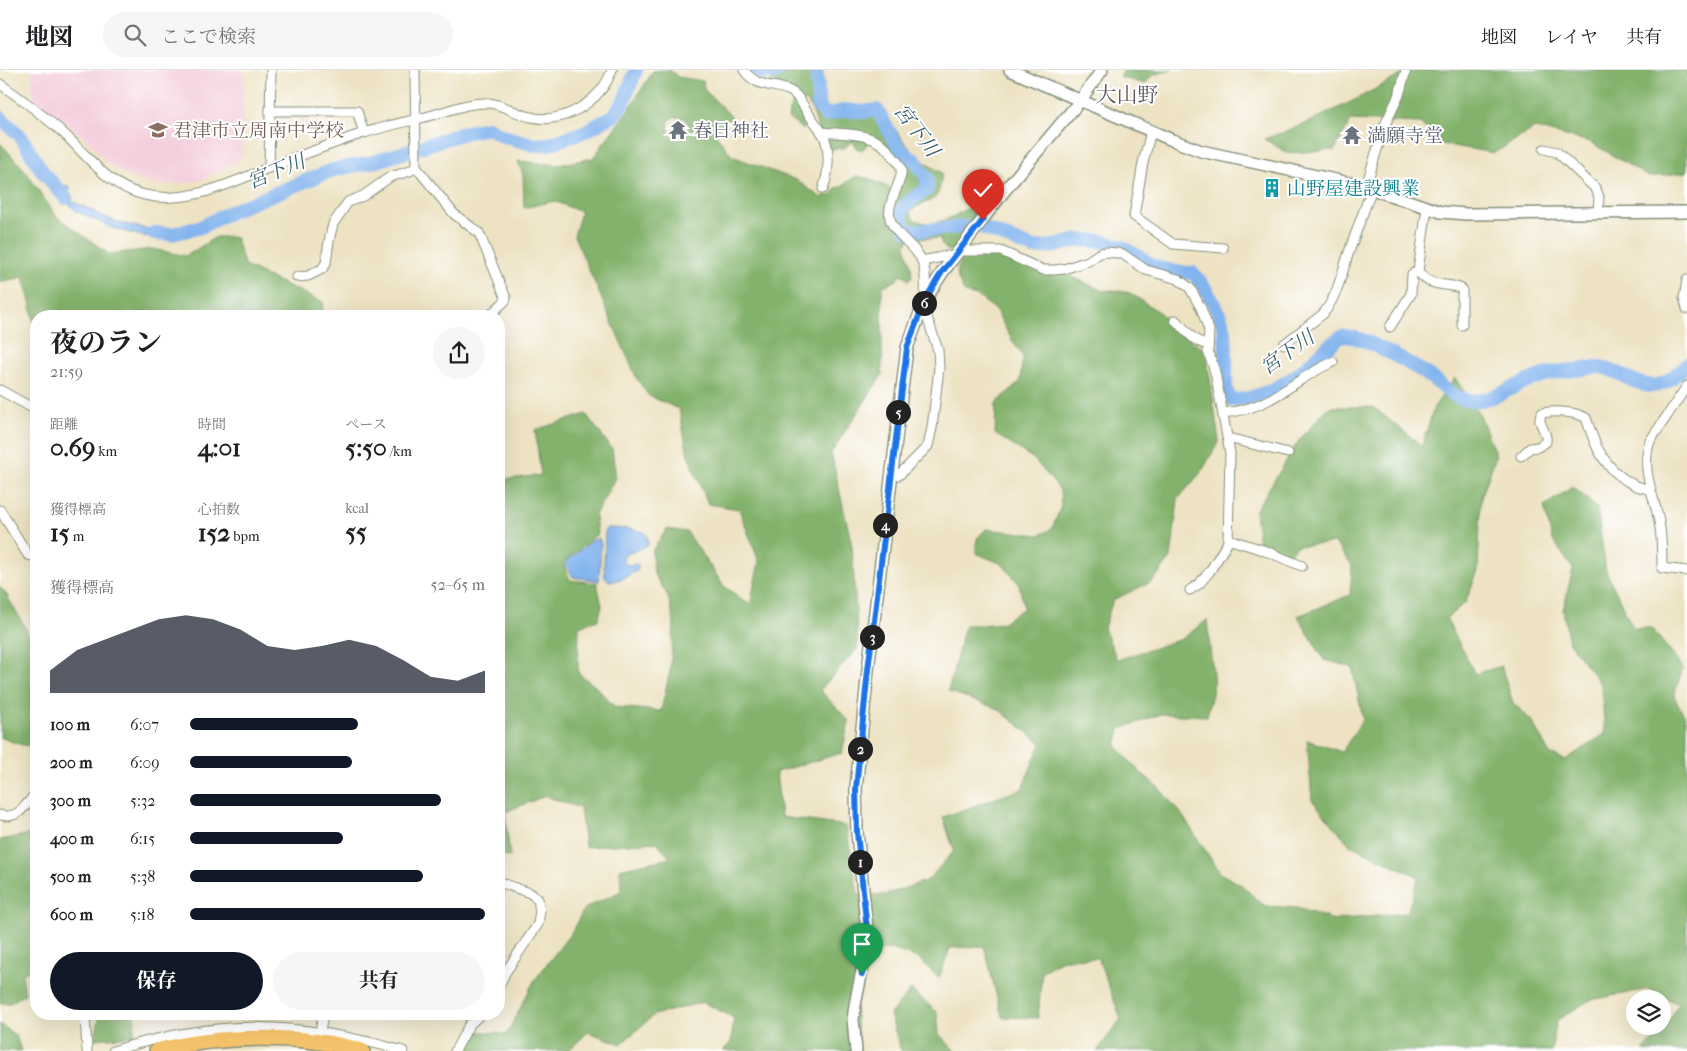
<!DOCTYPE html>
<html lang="ja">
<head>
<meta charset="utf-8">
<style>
  :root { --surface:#fff; --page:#f6f6f6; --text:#202124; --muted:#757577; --line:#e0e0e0; --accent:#111827 }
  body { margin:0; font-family:"IM FELL French Canon","Noto Serif JP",serif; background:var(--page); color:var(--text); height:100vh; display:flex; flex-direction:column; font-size:19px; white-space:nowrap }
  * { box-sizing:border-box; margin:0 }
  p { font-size:16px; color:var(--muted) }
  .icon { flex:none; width:28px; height:28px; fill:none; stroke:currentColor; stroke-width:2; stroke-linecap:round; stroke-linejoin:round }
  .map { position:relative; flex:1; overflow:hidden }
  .drawer { position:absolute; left:30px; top:240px; width:475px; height:710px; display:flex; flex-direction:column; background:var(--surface); border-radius:20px; box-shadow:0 5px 20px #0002 }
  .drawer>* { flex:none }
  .buttons { position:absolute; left:1626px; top:920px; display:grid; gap:10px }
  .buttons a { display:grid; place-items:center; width:45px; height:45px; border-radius:50%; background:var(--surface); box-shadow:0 5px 20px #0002; font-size:25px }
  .pin { position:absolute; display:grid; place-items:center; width:42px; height:42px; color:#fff; margin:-51px -21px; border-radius:50% 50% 50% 0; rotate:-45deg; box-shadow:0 0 5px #0007 }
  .pin .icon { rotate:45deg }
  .km { position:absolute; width:25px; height:25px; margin:-12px; border-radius:50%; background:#222; color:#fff; font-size:14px; line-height:25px; text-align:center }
  .round { display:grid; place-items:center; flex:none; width:52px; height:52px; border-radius:26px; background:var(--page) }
  .overview { display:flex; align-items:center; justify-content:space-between; height:85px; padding:0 20px }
  h1 { font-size:28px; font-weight:700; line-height:38px }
  .figures { display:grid; grid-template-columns:repeat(3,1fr); gap:8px; height:85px; padding:5px 20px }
  .figures div { display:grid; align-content:center }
  .figures b { font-size:25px; font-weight:700 }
  .figures small { font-size:14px; font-weight:400 }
  .figures p { font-size:14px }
  .chart { height:140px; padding:10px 20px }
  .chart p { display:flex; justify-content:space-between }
  .chart svg { width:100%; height:90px; margin-top:5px; fill:var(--accent); opacity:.7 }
  .primary-button { display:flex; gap:10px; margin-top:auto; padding:10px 20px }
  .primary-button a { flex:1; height:58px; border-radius:30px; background:var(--accent); color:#fff; font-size:20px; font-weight:700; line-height:58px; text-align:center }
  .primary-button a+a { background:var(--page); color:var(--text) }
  ul { padding:0 20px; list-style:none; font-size:16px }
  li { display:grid; grid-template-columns:80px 60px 1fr; align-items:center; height:38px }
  li i { height:12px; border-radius:6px; background:var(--accent) }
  header { display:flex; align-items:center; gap:30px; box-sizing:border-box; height:70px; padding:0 25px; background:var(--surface); border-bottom:1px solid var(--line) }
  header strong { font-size:24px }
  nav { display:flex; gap:28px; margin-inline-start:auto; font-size:18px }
  .search { width:350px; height:45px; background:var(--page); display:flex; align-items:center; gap:12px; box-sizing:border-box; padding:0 18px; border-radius:28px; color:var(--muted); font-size:19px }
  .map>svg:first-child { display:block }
  .built { fill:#f4cfde }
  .forest { fill:#83b26c; stroke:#517850; fill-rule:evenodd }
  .water { fill:#82b4ee; stroke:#507891 }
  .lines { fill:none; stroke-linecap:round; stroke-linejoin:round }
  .river { stroke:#82b4ee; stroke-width:14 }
  .minor-casing { stroke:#86907b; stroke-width:11 }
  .tertiary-casing { stroke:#86907b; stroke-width:14 }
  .trunk-casing { stroke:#86907b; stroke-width:18 }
  .minor { stroke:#fff; stroke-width:9 }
  .tertiary { stroke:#fff; stroke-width:11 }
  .trunk { stroke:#f4c26a; stroke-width:15 }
  .route-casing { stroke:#fff; stroke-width:10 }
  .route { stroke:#1a73e8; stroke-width:6 }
  .labels { text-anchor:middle; stroke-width:4; stroke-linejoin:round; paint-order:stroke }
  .education-label { font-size:19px; fill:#785e54; stroke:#fff; text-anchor:start }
  .worship-label { font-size:19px; fill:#5b616d; stroke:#fff; text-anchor:start }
  .culture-label { font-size:19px; fill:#0d838f; stroke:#fff; text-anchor:start }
  .water-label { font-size:20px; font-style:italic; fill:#3d616c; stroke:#fff }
  .quarter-label { font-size:21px; fill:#5d5961; stroke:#fff }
</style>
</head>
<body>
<header>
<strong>地図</strong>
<div class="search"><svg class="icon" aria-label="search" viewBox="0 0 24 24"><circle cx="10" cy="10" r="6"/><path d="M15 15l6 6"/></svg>ここで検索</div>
<nav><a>地図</a><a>レイヤ</a><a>共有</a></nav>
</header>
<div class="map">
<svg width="1687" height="981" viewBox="0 0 1687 981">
  <rect width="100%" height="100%" fill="#fff"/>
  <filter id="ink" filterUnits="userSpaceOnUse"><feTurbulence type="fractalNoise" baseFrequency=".02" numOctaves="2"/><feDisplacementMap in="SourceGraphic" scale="10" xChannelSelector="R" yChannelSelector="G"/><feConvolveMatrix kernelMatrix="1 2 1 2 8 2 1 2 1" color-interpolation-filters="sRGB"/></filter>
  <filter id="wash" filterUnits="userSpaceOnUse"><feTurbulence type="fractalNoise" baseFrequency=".0096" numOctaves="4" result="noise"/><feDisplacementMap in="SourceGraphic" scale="20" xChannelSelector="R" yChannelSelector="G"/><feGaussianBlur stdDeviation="1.12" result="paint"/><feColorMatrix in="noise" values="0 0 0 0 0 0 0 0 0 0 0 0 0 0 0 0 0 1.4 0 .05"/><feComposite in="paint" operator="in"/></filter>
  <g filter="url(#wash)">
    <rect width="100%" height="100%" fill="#ede2c2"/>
    <path class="built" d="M32,0H244L241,89L201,110L180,113L156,115L124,104L105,91L86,69L63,50L35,31L32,18Z"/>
    <g class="forest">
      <path d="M663,0H670L678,7L703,11L704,19L732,47L714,62L732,86L796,110L823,129L824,125L831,126L836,118L840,117L856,106L870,109L898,122L902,94L870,70L865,77L862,80L856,78L854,72L849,73L845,78L831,79L822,82C818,74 819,71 818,63C817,52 813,37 805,30L802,35L806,55L803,60L788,48L789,41L795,29L771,10L770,2L772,0H818L820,3L822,31L824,36L829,39C841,37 856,35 868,37C888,42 898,66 911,80C920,90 931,96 942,103C938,138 933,125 910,141L913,149C938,162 959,141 981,131L985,132L957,177L948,181L942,175L940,168L909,169L905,175L911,196L912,208L908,210L905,206L900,204L897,210L882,217V305L831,383L852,476L858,578L820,620L849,651L842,683L776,702L781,747L846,756L858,824L885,825L928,810L954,781L943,747L1022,719L1041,673L998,639L948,621L965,555H982L1002,553L1024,538L1019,514L1002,494L976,483L977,468L986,459L1039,465L1052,459L1061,436L1060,420L1034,389L995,364L996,333L1020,312L1023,286L1013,272L995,239L977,226L965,223C955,206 954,200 966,183L991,182L1064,203L1103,221L1113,220L1130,223L1159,242L1179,262L1206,281L1219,371L1202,401L1178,429L1171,488L1153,511L1113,530L1104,558L1117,590L1182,569L1207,550L1214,614L1207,646L1161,644L1120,659L1116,676L1140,702L1157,716L1180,742L1221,804L1242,815L1259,832L1266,836L1297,838L1334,850L1407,843L1419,807L1350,775L1312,730L1307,670L1342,682L1363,649L1352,597L1324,590L1298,546L1350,525L1352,496L1335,473L1296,476L1287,487L1259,473L1255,441L1300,369L1329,337H1373L1422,376L1434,337L1455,308L1480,345L1496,386L1481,428L1478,501L1465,533L1446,548L1475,604L1501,596L1513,633L1531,650L1550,684L1565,690L1605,664L1601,614L1569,573L1563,540L1573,499L1552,469L1544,436L1573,417L1597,438L1606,501L1633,558H1651L1683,597L1674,626L1687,651V981H1643L1665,958L1678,934L1649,919L1590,930L1557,950L1551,981H1097L1121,949L1098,888L1065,889L1042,901L1038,948L1002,947L984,876L950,878L939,908L918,888L891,879L866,882L855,935L859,981H723L731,972L734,948L703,932L654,945L621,974L588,962L568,981H463L473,961L507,964L534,911L571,863L584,839L621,821L620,799L670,788L657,772L585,777L580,738L545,726L505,742L510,787L499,785V410L541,405L535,360L586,344L612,379L616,407L595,445L597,464L563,493L570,510L597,513L602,536L598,550L579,556L578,603L595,616L615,637L661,641L670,601L674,552L668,526L654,504L652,481L667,459L687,462L724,516L750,535L759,492L739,439L708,434L688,385L679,339L649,326L637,309L574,166L581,142L554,131L524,138L523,105L518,91L558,95L593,88L631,36L653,1ZM674,47L685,48L689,57L687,66L680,69H674C669,62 667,57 670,49Z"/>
      <path d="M1124,0H1172L1153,5L1145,14L1120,7Z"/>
      <path d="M1410,0H1687V102L1649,107L1590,72L1535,58L1494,83L1442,74L1420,53L1351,50L1335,80L1288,83L1264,69C1316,52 1363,26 1410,0Z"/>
      <path d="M0,73L23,98L57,147L109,184L153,179L186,186L216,167H235L245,196L323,232L322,246H36V271L31,235L23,207L0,213Z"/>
      <path d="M0,517L6,524L36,577V675C25,678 10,671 0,667Z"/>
      <path d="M36,763V894L22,904L25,924L10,933H0V770Z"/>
      <path d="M911,920L937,942L939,964L955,981H901L890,944Z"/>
      <path d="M100,944H135L134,966L95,969Z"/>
      <path d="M0,954L16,966L21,981H0Z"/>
    </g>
    <g class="water">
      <path d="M59,113L71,118L67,123L74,133C87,136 97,145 110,149C129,157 150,159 171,162V168L142,166L115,159L76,141L62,127L60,128L54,123L53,117Z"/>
      <path d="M608,458L629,459L644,462L647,466L648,475L625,485L623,488L624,492L627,495L636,494L638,495V500L624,508L611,512L605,508L604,495L605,460Z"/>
      <path d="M599,468L601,474L599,511L573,507L565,493L591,471Z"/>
    </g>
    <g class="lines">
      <g class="river">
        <path d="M757,0L762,3H775L779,0"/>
        <path d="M816,0L818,17V36L826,45L846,40L862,42L877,40C888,56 896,83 915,90L921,100L927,108V119L909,132L901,140L902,153L908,161L966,157"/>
        <path d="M0,47L21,67L42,101L66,128"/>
        <path d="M983,158L1033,178L1055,176L1078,170L1101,171L1122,177L1138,186L1152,196L1177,202L1193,203C1205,215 1219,241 1224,257C1227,270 1226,302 1226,317L1228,325L1232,330C1253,330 1281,317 1298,304C1308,297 1334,268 1344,266C1347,266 1349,267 1352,267C1367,269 1415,296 1429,306C1442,315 1451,327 1467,330C1488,335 1511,317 1530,310C1544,304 1560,301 1575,300C1583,299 1592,297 1601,297C1608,298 1615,302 1622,305C1655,323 1662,318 1687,294"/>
        <path d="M154,163L172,164L201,157L234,140L333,100L377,91L467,62L488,58L503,66L535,75L549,74L586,61L613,46L623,33L636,0"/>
      </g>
    </g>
  </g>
  <g filter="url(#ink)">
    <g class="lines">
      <g class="minor-casing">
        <g id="minor">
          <path d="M415,0L416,97L454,144L479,163L506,228L505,231L489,246"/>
          <path d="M744,0C755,17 772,14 788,20C797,23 802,33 806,40C811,48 817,55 822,62C831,78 829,103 823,119"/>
          <path d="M0,14C21,28 41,44 60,60C87,84 107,117 145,125C189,135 232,112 271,97C302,85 333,73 364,63C386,56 410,51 433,45C451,40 469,32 488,33C503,34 516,44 531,47C564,55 601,31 612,0"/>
          <path d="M270,41H357L364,63"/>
          <path d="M1151,61L1143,93L1134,146L1173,174L1223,178"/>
          <path d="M821,62C840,64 865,62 881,74C886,77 890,83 894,88C899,93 902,97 901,105C898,119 885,137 891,152C898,168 916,176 922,191C927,202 925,218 925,230"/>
          <path d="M1544,79L1557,82L1596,119L1599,127L1598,143"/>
          <path d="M269,97L271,0"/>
          <path d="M1366,116L1384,57L1399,25L1406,0"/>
          <path d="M1427,138L1418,201C1430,219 1447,212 1462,219V255"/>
          <path d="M958,181H1001L1043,200H1054L1064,199L1088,191L1100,183L1107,182L1117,183L1124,185L1146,200L1178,209L1190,218L1201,238L1209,260L1208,281L1215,302L1230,383L1228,472L1210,501L1199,514L1190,520"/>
          <path d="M922,191L947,186L954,187"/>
          <path d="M297,207L308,206L322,199L326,193L329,171L333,154L348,132L363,126L390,107L410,101L416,97"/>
          <path d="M1687,210L1684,228L1687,239"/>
          <path d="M1175,250C1185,258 1194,274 1208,274"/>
          <path d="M1390,257L1411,224L1412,204L1418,201"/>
          <path d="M1284,274L1323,244C1336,228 1341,207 1347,188C1355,164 1364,141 1372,118"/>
          <path d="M1687,316L1650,371C1641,397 1652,421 1658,447C1662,463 1662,481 1662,498L1687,501"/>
          <path d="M0,320L36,340"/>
          <path d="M1223,343C1273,339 1291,310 1333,292"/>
          <path d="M1228,368L1288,383"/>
          <path d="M1521,386L1530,378L1538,377L1546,372C1548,359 1535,354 1542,343C1555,341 1575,341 1586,348C1590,359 1593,370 1599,381C1608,398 1629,418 1650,419"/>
          <path d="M891,407L899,405L928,376L932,358L939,298L938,280L926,244L921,239"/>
          <path d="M0,440L28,485L36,487"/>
          <path d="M1228,469L1263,480L1302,496"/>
          <path d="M0,745C19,750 25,735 36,723"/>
          <path d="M499,812L530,823L538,829L540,841L538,854L505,903L499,916"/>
          <path d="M85,944L87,981"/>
          <path d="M320,962L323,944"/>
          <path d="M113,981C216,948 300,951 403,981"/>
          <path d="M455,981L469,955L481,944"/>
        </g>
      </g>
      <g class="tertiary-casing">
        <g id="tertiary">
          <path d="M1010,0L1172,70L1201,81L1363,116L1441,142L1466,144L1687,142"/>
          <path d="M856,981L853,949L855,935L868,871L857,762L856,718L868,600L907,278L925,230L942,203L1005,120L1080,31L1102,0"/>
        </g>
      </g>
      <g class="trunk-casing">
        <path id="trunk" d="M157,981C215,965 304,963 362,981"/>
      </g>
      <use href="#minor" class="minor"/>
      <use href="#tertiary" class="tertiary"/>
      <use href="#trunk" class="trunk"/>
    </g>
  </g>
  <g class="lines" filter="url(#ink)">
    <g class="route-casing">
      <path id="route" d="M862,904L868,870L857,762L856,718L868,600L907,278L925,230L942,202L983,150"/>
    </g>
    <use href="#route" class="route"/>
  </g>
  <defs>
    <g id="school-bare" transform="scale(1.5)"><path d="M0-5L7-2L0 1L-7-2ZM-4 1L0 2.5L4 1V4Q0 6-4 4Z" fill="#8d6e63" stroke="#fff" stroke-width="2.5" paint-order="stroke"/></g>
    <g id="temple-bare" transform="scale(1.5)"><path d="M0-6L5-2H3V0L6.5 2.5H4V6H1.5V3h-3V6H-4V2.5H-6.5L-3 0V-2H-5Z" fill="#6b7280" stroke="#fff" stroke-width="2.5" paint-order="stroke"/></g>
    <g id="building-bare" transform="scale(1.5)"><path d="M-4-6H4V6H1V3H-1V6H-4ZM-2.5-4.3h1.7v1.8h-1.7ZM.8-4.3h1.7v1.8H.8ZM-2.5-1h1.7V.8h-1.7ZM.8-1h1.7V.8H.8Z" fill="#0f9aa8" stroke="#fff" stroke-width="2.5" paint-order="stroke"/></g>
  </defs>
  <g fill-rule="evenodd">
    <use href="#school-bare" x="158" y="60"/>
    <use href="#temple-bare" x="678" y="60"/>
    <use href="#temple-bare" x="1352" y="65"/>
    <use href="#building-bare" x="1272" y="118"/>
  </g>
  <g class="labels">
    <g class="education-label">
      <text x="173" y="67">君津市立周南中学校</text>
    </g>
    <g class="worship-label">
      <text x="693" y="67">春日神社</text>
      <text x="1367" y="72">満願寺堂</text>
    </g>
    <g class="culture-label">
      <text x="1287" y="125">山野屋建設興業</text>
    </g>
    <g class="water-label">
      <text transform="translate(917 60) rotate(53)" y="7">宮下川</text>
      <text transform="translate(276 101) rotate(-22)" y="7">宮下川</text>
      <text transform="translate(1287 282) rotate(-35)" y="7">宮下川</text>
    </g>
    <g class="quarter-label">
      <text x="1127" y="32">大山野</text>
    </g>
  </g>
</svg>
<div class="buttons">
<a><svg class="icon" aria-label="layers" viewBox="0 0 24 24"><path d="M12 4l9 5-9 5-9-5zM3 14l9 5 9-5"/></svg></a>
</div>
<div class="pin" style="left:862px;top:904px;background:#1e9e55"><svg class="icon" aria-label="arrive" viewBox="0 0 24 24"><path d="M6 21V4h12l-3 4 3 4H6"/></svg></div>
<div class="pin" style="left:983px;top:150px;background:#d93025"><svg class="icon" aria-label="check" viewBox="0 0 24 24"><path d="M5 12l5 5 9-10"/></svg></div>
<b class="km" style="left:860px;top:792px">1</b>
<b class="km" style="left:860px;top:679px">2</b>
<b class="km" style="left:872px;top:567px">3</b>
<b class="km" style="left:885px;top:455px">4</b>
<b class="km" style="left:898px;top:342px">5</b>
<b class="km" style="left:924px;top:233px">6</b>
<section class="drawer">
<div class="overview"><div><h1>夜のラン</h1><p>21:59</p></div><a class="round"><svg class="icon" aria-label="share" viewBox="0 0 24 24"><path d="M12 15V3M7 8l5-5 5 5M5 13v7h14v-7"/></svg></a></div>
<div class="figures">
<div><p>距離</p><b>0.69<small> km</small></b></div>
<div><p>時間</p><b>4:01</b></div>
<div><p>ペース</p><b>5:50<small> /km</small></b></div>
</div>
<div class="figures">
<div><p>獲得標高</p><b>15<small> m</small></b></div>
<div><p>心拍数</p><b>152<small> bpm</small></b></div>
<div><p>kcal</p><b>55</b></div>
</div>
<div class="chart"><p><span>獲得標高</span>52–65 m</p>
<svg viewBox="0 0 160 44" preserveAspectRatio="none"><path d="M0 44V33L10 23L20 18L30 13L40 8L50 6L60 8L70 13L80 21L90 23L100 21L110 18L120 21L130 28L140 36L150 38L160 33V44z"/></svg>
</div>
<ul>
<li><b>100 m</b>6:07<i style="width:57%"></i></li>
<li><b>200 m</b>6:09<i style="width:55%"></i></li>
<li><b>300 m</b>5:32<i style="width:85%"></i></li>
<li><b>400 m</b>6:15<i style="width:52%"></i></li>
<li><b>500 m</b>5:38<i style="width:79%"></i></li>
<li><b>600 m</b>5:18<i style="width:100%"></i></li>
</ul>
<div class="primary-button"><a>保存</a><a>共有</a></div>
</section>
</div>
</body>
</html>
